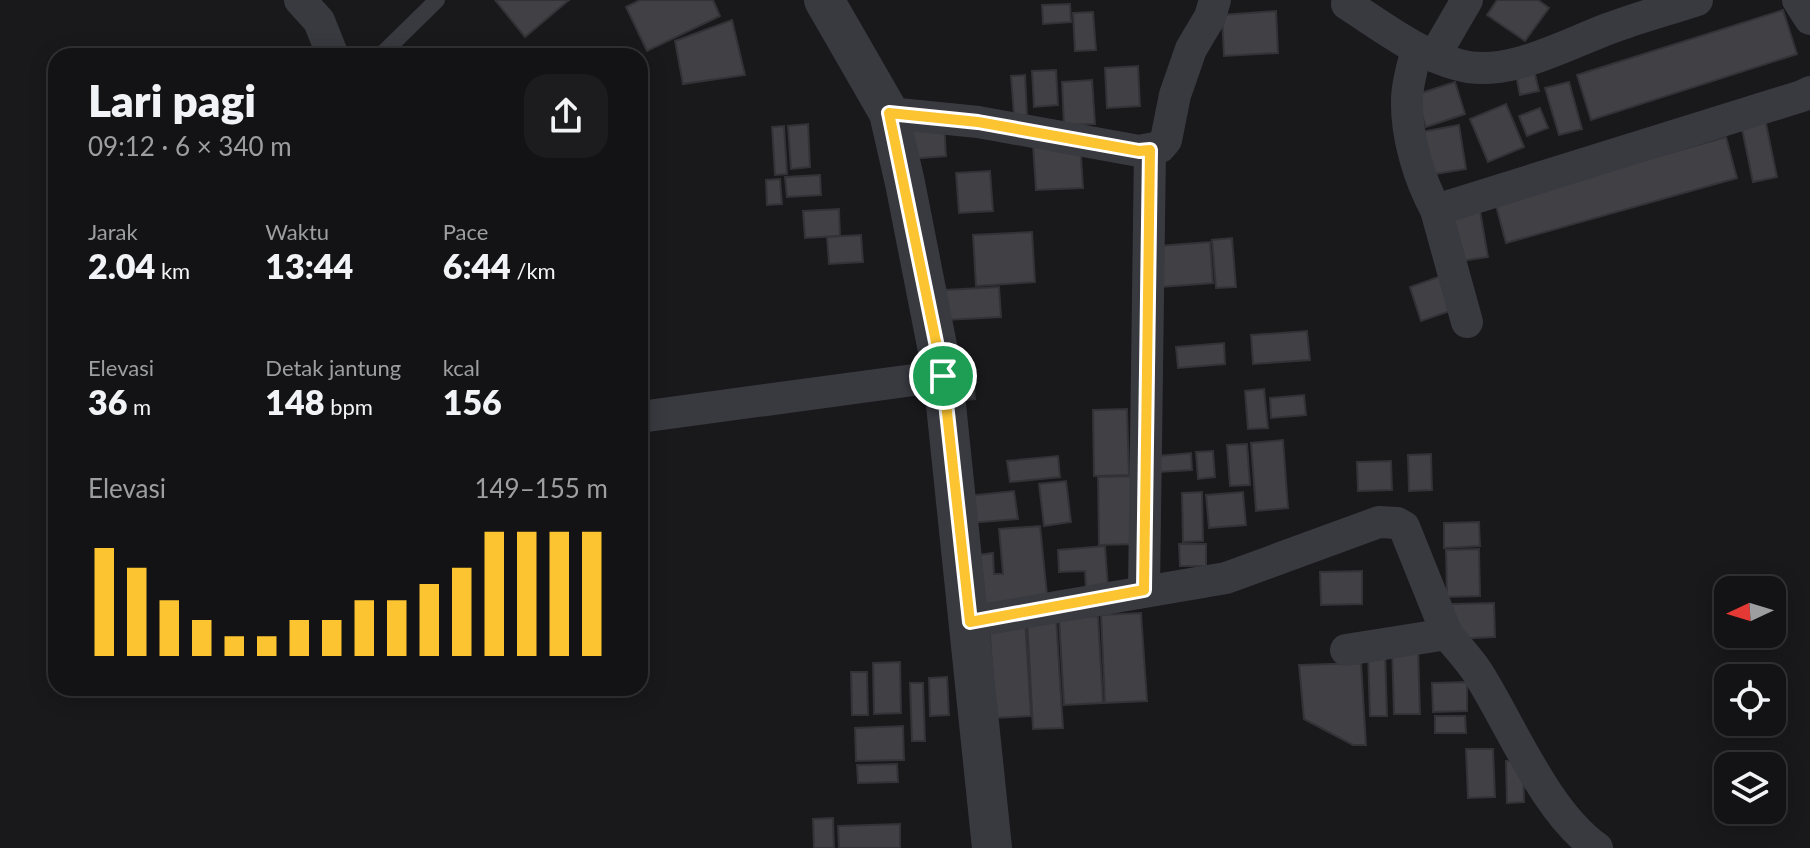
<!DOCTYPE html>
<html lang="id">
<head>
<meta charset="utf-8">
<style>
  :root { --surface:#131214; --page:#1c1b1d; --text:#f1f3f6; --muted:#9d9ea0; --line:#323234; --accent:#fbc430 }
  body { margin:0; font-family:Lato,sans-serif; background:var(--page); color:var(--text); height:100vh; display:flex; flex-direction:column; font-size:30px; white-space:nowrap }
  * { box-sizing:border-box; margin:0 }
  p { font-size:26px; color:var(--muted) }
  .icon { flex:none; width:44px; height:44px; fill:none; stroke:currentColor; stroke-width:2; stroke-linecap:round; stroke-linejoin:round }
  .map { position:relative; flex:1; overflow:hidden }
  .drawer { position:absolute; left:48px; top:48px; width:600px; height:648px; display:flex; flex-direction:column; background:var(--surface); border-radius:24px; box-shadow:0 4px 20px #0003,0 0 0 2px var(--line) }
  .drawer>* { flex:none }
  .needle { width:52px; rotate:266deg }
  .fabs { position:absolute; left:1714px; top:576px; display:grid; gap:16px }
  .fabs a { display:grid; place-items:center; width:72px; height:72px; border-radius:16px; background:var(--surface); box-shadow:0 4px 20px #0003,0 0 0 2px var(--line); font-size:40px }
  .pin { position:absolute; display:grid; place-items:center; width:68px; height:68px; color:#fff; margin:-34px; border:4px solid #fff; border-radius:50%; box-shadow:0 2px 8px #0007 }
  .round { display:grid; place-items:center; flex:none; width:84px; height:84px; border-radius:24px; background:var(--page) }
  .overview { display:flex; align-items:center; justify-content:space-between; height:136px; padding:0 40px }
  h1 { font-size:44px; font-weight:800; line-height:60px }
  .figures { display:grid; grid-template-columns:repeat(3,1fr); gap:12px; height:136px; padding:8px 40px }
  .figures div { display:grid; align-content:center }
  .figures b { font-size:34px; font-weight:800 }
  .figures small { font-size:22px; font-weight:400 }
  .figures p { font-size:22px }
  .chart { height:224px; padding:16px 40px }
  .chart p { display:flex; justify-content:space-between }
  .chart svg { width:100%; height:144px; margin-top:8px; stroke:var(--accent); stroke-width:6 }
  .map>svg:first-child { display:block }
  .building { fill:#404045; stroke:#333237; stroke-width:2 }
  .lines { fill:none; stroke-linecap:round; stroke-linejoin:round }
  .service { stroke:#393a40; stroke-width:16 }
  .minor { stroke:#393a40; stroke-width:32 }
  .tertiary { stroke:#393a40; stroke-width:40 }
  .route-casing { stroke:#fff; stroke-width:16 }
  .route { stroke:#fbc430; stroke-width:10 }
</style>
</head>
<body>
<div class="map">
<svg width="1810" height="848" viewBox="0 0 1810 848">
  <rect width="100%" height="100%" fill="#19181b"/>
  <g class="building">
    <path d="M495,0H569L525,37Z"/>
    <path d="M640,0H713L720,16L647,51L626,7Z"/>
    <path d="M1497,0H1538L1549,8L1525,41L1487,15Z"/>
    <path d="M1070,4L1071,22L1043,24L1042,5Z"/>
    <path d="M1783,10L1797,54L1591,120L1577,75Z"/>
    <path d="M1276,11L1278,53L1224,56L1222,15Z"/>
    <path d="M1093,12L1096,50L1075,51L1073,13Z"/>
    <path d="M732,20L745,75L683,84L675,41Z"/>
    <path d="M1138,66L1140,106L1107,108L1105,68Z"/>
    <path d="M1533,66L1539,91L1520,95L1515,70Z"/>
    <path d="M1056,70L1058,105L1034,107L1032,71Z"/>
    <path d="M1025,75L1027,115H1014L1011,76Z"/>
    <path d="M1092,80L1095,124L1064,125L1062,82Z"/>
    <path d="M1455,82L1465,114L1426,127L1415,95Z"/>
    <path d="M1569,82L1582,129L1559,135L1545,88Z"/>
    <path d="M1506,104L1524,147L1488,162L1470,119Z"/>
    <path d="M1540,108L1548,128L1527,136L1519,116Z"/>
    <path d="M1765,119L1777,177L1753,182L1741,124Z"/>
    <path d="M944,123L946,156L911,159L909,125Z"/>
    <path d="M808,124L810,167L791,169L788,126Z"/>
    <path d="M1459,125L1466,169L1429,175L1421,132Z"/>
    <path d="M784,126L787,174L775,175L772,127Z"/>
    <path d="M1726,137L1737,178L1506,243L1495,202Z"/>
    <path d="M1080,142L1083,188L1036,190L1033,145Z"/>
    <path d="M990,171L993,211L959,213L956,173Z"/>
    <path d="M820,175L821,195L787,197L785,177Z"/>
    <path d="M780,179L782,204L767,205L766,180Z"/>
    <path d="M1479,205L1488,257L1454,262L1446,211Z"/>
    <path d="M839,209L840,236L805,238L803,211Z"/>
    <path d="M1032,232L1035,282L976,286L973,235Z"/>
    <path d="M861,235L863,262L829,264L827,237Z"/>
    <path d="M1232,238L1236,287L1216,288L1212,240Z"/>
    <path d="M1210,242L1213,283L1161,287L1158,246Z"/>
    <path d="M1444,275L1456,309L1421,321L1410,287Z"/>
    <path d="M999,287L1001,317L946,320L945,290Z"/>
    <path d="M1307,331L1310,360L1253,364L1251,335Z"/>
    <path d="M1224,343L1225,364L1178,368L1176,347Z"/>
    <path d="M973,375L975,399L955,401L952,377Z"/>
    <path d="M1264,389L1268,428L1248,429L1245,391Z"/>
    <path d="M1304,395L1306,415L1271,418L1270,398Z"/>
    <path d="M1127,409L1129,475L1094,476L1093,410Z"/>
    <path d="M1283,440L1288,508L1256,511L1251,443Z"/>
    <path d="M1247,444L1250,485L1230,486L1227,445Z"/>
    <path d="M1213,451L1215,477L1198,479L1196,452Z"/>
    <path d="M1191,453L1192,470L1159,472L1158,456Z"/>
    <path d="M1431,454L1432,490L1409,491L1408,455Z"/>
    <path d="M1058,456L1060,477L1010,482L1007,461Z"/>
    <path d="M1391,461L1392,490L1358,491L1357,462Z"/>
    <path d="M1133,476L1135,544L1099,545L1098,477Z"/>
    <path d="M1066,481L1071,522L1044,526L1039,484Z"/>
    <path d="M1014,491L1018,519L970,523L968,496Z"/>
    <path d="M1202,492L1203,541L1183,542L1182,493Z"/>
    <path d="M1243,492L1246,525L1209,528L1206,495Z"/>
    <path d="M1479,522L1480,546L1444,548V523Z"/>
    <path d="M1040,526L1048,604L975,611L970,556L993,553L994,574H1003L999,529Z"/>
    <path d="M1179,544H1206V566H1180Z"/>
    <path d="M1105,546L1108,589L1086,590L1085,571L1059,572L1058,550Z"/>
    <path d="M1479,549L1480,596L1447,597L1446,550Z"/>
    <path d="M1362,571V604L1321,605L1320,572Z"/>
    <path d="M1494,603L1495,637L1453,639L1452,604Z"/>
    <path d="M1141,613L1147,701L1105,703L1101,615Z"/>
    <path d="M1098,616L1103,703L1064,705L1059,618Z"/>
    <path d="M1056,617L1063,728L1033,729L1027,618Z"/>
    <path d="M1025,618L1031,716L995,718L989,620Z"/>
    <path d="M1392,647H1418L1420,714H1394Z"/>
    <path d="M1368,651H1385L1387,716H1370Z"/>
    <path d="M900,662L901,713L874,714L873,663Z"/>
    <path d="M1361,663L1366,745H1353L1304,719L1299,665Z"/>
    <path d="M851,672H867L868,715H852Z"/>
    <path d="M947,677L949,715L930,716L929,678Z"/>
    <path d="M1467,682V711L1433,712L1432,683Z"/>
    <path d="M910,683H923L925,741H912Z"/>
    <path d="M1435,716H1465L1466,733H1435Z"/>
    <path d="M903,726L904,760L856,761L855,728Z"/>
    <path d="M1466,749H1493L1495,797L1468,798Z"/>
    <path d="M1506,761H1523L1524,802L1507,803Z"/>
    <path d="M897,764L898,782L858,783L857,765Z"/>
    <path d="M833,818L834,848H814L813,819Z"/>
    <path d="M900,824V848H839L838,826Z"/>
  </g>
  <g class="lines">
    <path class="service" d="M380,56L437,0"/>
    <g class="minor">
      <path d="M300,0L319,21L333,56"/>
      <path d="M1349,0L1347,4C1383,27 1417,54 1459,65C1509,79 1569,42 1616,26C1643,16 1670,9 1697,0"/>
      <path d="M1798,0L1810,19"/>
      <path d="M1417,49C1413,65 1407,83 1407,100C1406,136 1419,179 1436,210L1802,96L1810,92"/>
      <path d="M1435,55L1467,0"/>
      <path d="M889,113L978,122L1139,151L1160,147L1166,140L1175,95L1191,49L1210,17L1215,0"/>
      <path d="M1436,210L1467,322"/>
      <path d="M640,417L943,376"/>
      <path d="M1144,590L1150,150"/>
      <path d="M970,622L1226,578L1379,522L1397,523L1404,527L1447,634"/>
      <path d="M1346,650L1447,634C1457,647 1469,659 1478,673C1512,727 1545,811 1597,848"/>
    </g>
    <path class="tertiary" d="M824,0L889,113L905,183L943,376L992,848"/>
  </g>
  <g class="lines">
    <g class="route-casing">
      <path id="route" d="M889,113L978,122L1139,151L1150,150L1144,590L970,622L943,376Z"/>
    </g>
    <use href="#route" class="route"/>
  </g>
</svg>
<div class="fabs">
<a><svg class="needle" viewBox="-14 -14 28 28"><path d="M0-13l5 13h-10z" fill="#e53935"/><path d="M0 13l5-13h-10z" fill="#9d9ea0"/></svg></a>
<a><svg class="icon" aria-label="locate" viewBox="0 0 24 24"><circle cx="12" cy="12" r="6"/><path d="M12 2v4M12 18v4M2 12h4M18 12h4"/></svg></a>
<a><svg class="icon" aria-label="layers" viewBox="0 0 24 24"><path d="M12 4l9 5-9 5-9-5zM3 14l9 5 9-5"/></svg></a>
</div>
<div class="pin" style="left:943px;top:376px;background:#1e9e55"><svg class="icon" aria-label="arrive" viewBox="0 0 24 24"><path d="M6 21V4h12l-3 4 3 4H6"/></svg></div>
<section class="drawer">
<div class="overview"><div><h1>Lari pagi</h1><p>09:12 · 6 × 340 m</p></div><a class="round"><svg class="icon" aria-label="share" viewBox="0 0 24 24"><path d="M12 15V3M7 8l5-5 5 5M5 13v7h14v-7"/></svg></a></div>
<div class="figures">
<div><p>Jarak</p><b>2.04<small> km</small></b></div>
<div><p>Waktu</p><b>13:44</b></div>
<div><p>Pace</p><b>6:44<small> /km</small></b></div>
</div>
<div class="figures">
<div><p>Elevasi</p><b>36<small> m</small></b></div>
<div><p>Detak jantung</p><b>148<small> bpm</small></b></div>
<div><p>kcal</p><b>156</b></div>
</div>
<div class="chart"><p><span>Elevasi</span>149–155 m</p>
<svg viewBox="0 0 160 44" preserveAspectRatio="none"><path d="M5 44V11M15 44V17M25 44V27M35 44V33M45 44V38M55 44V38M65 44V33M75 44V33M85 44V27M95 44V27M105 44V22M115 44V17M125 44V6M135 44V6M145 44V6M155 44V6"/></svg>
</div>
</section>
</div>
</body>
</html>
